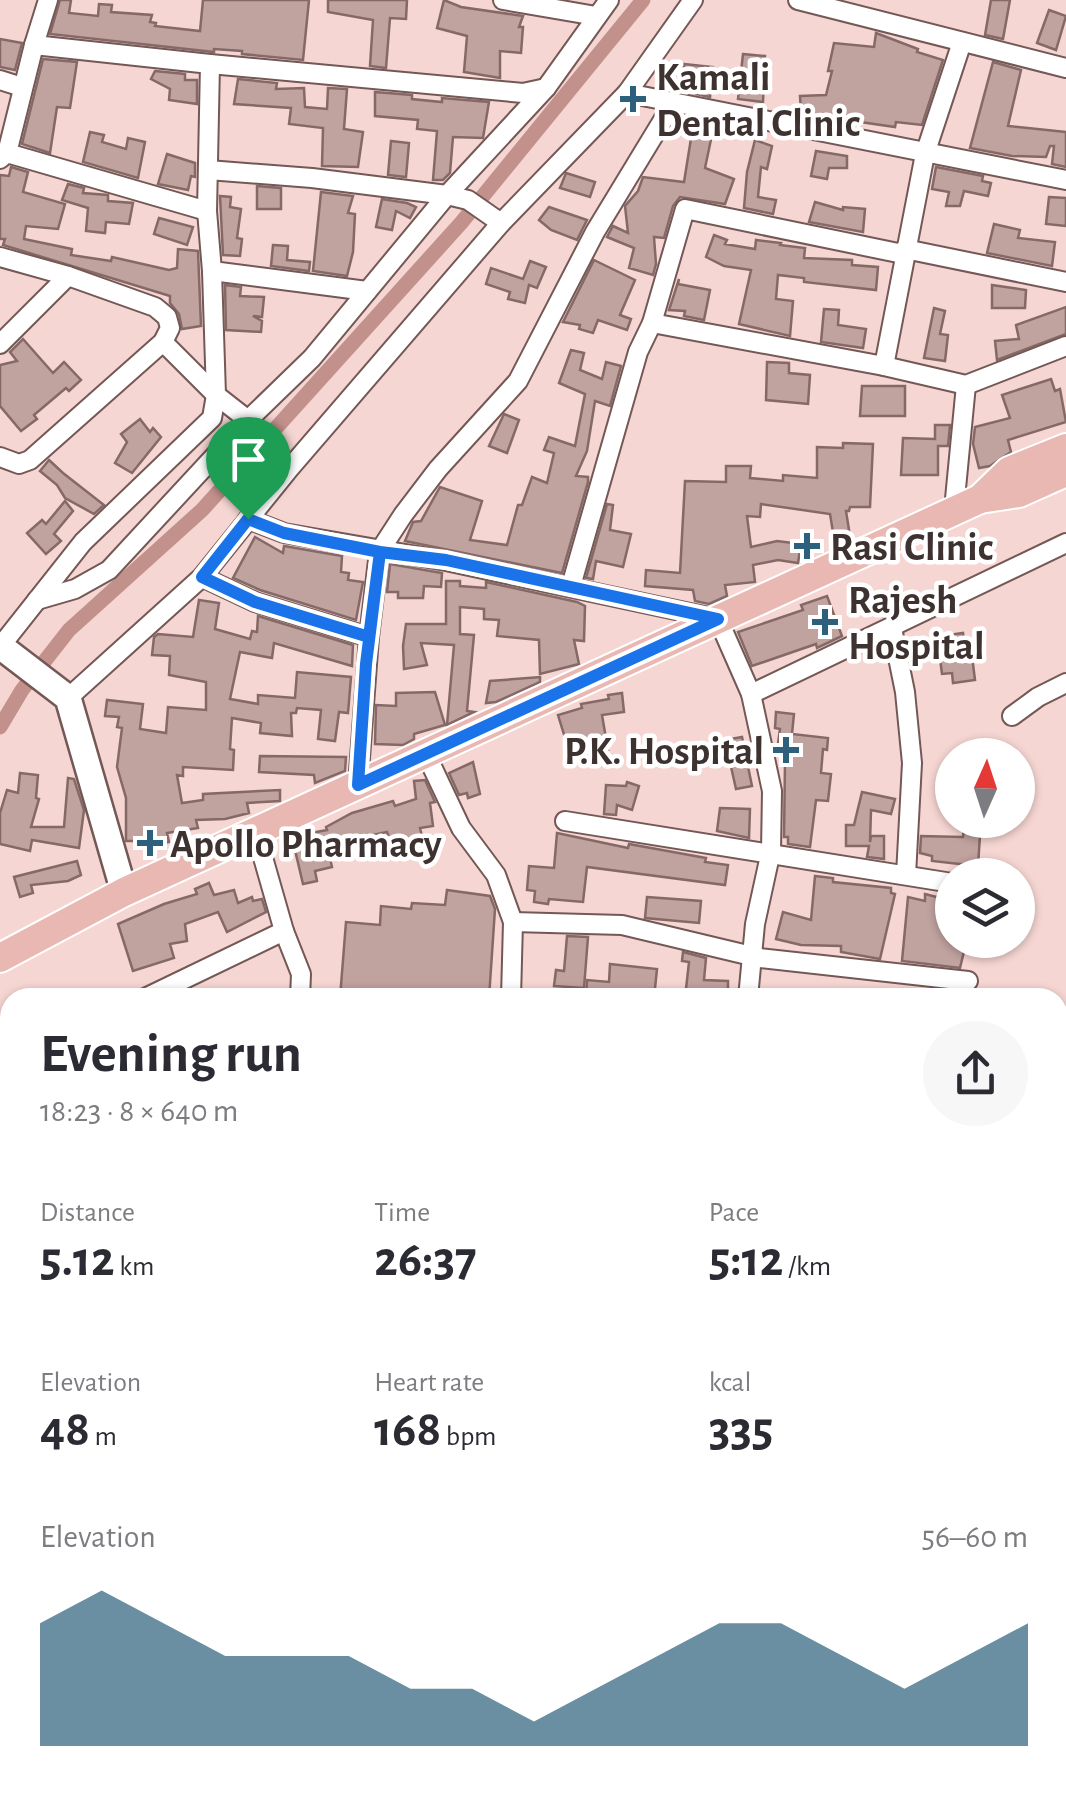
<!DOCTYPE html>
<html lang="en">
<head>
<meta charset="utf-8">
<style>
  :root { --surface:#fff; --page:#f7f7f7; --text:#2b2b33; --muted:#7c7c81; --accent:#2c607c }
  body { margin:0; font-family:"Alegreya Sans",sans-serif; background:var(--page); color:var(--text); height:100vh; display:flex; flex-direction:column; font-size:38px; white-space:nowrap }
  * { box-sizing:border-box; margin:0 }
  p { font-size:32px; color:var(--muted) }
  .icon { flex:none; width:55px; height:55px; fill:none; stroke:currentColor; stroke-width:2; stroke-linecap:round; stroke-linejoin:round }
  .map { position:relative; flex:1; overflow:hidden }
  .panel { position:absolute; left:0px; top:988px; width:1068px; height:812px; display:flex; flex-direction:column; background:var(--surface); border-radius:30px 30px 0 0; box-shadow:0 2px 8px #0004 }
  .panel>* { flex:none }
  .needle { width:65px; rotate:3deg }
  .fabs { position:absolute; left:935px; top:738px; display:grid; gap:20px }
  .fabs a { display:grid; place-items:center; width:100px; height:100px; border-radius:50%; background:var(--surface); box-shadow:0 2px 8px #0004; font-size:50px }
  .pin { position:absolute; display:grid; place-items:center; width:85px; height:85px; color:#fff; margin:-102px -42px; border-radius:50% 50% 50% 0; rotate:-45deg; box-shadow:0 0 10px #0007 }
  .pin .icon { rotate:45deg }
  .round { display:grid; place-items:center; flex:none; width:105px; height:105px; border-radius:52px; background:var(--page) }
  .headline { display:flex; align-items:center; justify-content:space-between; height:170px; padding:0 40px }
  h1 { font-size:55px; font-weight:700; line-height:75px }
  .figures { display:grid; grid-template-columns:repeat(3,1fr); gap:15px; height:170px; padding:10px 40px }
  .figures div { display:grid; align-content:center }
  .figures b { font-size:50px; font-weight:700 }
  .figures small { font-size:28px; font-weight:400 }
  .figures p { font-size:28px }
  .chart { height:280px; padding:20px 40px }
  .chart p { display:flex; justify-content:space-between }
  .chart svg { width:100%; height:180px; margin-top:10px; fill:var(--accent); opacity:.7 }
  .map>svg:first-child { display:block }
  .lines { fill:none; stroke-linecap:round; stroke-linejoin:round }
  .canal { stroke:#c3918c; stroke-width:15 }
  .building { fill:#c0a29f; stroke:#856966; stroke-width:2.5 }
  .street-casing { stroke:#735855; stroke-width:22 }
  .secondary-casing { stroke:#735855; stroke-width:30 }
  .primary-casing { stroke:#fff; stroke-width:32 }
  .street { stroke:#fff; stroke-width:18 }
  .secondary { stroke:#fff; stroke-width:25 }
  .primary { stroke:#e9b8b3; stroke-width:28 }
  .rail-casing { stroke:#816e6c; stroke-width:9 }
  .rail { stroke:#fff; stroke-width:5; stroke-dasharray:15; stroke-linecap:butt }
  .route-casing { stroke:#fff; stroke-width:20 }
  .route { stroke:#1a73e8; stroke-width:12 }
  .poi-dot { fill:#2c607c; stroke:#fff; stroke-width:4 }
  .labels { text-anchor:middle; stroke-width:9; stroke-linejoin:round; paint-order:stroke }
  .poi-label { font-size:40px; font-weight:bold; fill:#3e3231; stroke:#fff; text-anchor:start }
</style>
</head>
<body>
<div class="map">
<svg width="1066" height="1799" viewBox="0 0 1066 1799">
  <rect width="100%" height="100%" fill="#f6d6d2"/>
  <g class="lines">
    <path class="canal" d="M0,727L22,690L69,630L202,510L461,223L643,0"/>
  </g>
  <g class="building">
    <path d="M60,0H71L69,13L98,16L99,4L112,5L111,12L152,15L150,22L156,23L155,26L200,31L203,0H309L303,60L242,54V51L214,49V52L50,34Z"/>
    <path d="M328,0H407L406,19L390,18L386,68L370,66L373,20L328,12Z"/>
    <path d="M444,0L461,7L523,16L519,27H523L521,53L500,51V78L464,72L467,36L437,28Z"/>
    <path d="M991,0H1010L1003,39L985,35Z"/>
    <path d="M1049,10L1066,16L1056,50L1037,43Z"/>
    <path d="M876,33L918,49L917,52L943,60L922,125L896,122L895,127L860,122V126L801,112L800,96L826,95L832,71H828L834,43L874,47Z"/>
    <path d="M0,39L22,43L15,70L0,67Z"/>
    <path d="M743,54L765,56L763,102L738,99Z"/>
    <path d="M43,59L77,62L70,108L57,107L50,153L22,144Z"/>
    <path d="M993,62L1021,70L1008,126L1066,132V167L1052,164L1054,146H1050L1046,157L1012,156L970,148Z"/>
    <path d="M684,64L713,67L710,97L682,91Z"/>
    <path d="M155,71L185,74V80H197V104L169,100L170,89L151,79Z"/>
    <path d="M238,79L277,83L276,89L304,88L305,107L327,109L328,88L347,89L344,129L363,132L358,167L322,166L323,128L289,124L291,108L234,104Z"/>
    <path d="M375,92L412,95V99L442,102V98L489,102L483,138L453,137L450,173L443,180H433L437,131L417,129L418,120L375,116Z"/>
    <path d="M693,126L713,130L705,168L734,179L725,204L680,197L673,206L664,238L654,237L656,264L653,275L629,268L634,248L607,237L613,226L628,233L625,206L638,191L643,177L684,182Z"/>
    <path d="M90,132L104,135L102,142L126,149L128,138L145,142L138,178L83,162Z"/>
    <path d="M755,140L772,146L767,169L761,167L758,197L776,200L773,214L744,208L747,172Z"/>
    <path d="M391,141L409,143L406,177L388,175Z"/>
    <path d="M816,151L847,156V168H829L827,179L811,176Z"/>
    <path d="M167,154L195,163V177L191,176L188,190L158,184Z"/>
    <path d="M11,167L28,172L23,192L65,204L58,229L26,226L24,239L72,249L71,255L111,261L112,257L169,270L177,268L178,249L198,251L201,326L182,329L179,314L170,303V296L3,245L5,239H0V175L9,176Z"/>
    <path d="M936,167L983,176L982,181L991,183L988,196L964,191L960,206H946L949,192L932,189Z"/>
    <path d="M566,173L595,182L590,197L560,188Z"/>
    <path d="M68,184L84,188L83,193L108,195V201L133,203L129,224L106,222L105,233L86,231L88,208L62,200Z"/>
    <path d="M257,186L281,188V209H257Z"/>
    <path d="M321,192L353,196L348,213L355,214L353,252L347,276L313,271Z"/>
    <path d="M220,196L231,197L230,207L241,209L237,238L242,239L240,256L223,255Z"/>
    <path d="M1049,197L1066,198V226L1046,224Z"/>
    <path d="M382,199L407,203L416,207L410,218L396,211L392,230L376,227Z"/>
    <path d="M815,202L843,210V207L865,209L863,232L809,222Z"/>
    <path d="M549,207L587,220L577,240L551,230L539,220Z"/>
    <path d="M159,218L193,227L187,245L154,234Z"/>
    <path d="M994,224L1020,230L1018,238L1055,242L1052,266L987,253Z"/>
    <path d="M714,235L727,240L725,244L755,249L756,240L781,243L780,245L805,248L804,258L852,260V265L878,267L876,290L804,282V278L778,275L776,299L793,301L790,336L739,324L751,270L724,266L706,257Z"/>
    <path d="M273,245L288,246L287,260L310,262L309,271L271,266Z"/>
    <path d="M594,260L635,280L620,315L631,319L627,330L598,320L593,333L579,329L580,325L563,322Z"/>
    <path d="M530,261L546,267L537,288L529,285L525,303L508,299L510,292L486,284L491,268L523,279Z"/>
    <path d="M679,279L678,284L710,290L704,320L684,316L685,311L669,310Z"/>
    <path d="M225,285L241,287L240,296L264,297L262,317L253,316L262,321L261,332L226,330Z"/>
    <path d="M992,285L1026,290L1025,308H992Z"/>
    <path d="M1066,307V334L997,360L995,341L1019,339L1016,325Z"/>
    <path d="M934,308L945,311L940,334L948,335L945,361L924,358Z"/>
    <path d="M824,309L839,310L838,325L866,329L863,348L821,342Z"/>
    <path d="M23,339L53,373L64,362L81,380L69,391L66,388L34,415L37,419L21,431L0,406V365L17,361L10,352Z"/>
    <path d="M571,350L584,353L580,370L602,379L606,362L621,366L610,406L595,401L587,451L576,476L588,477V482L562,573L405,541L413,522L421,521L440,487L482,501L470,540L507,545L518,505H522L532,477L547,483L554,453L544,450L549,437L575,446L585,394L559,383Z"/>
    <path d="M767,362L789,363V373L810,375L808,404L766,400Z"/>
    <path d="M1051,379L1055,391L1060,389L1066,422L1008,440L1011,452L990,466L979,468L973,444L975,427L1010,418L1002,395Z"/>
    <path d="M862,386H905V416H860Z"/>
    <path d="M504,414L519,420L507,453L489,446Z"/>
    <path d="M140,419L150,432L153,428L161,437L132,473L115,463L127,442L121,434Z"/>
    <path d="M935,425H950L948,446H938V475H901L903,438L935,439Z"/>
    <path d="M843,443L873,444L870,507H850L849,511H846L850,536L834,538L830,514L761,504L760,517L747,516L751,547L777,541L801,544L798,563L778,560L753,565L755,582L725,585L727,596L709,604L695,601L693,590L645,586L646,570L680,573L685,481L726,482V466H751L750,478L783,481V475L817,478V447L843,448Z"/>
    <path d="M49,460L63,473L104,505L94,514L65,498L57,485L40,471Z"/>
    <path d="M65,501L73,511L54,534L61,541L46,554L27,533L42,520L46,524Z"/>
    <path d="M607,504L613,505L610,530L631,534L623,567L596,561L593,579L586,578Z"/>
    <path d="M255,537L283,553L284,546L342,556L341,572L349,573L348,580L363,582L356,620L260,590L233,578Z"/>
    <path d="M390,564L442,573L441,587L424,586L423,598H398V592H387Z"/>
    <path d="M446,581H460V586L486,588V582L577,602L585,606L584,641L574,640L579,664L540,674L539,640L497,636L499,620L484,619V609L460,607V634L474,635L467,711L474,712L447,725L454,645L421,643L427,665L404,669L403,646L406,624H446Z"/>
    <path d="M827,596L842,636L817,648L816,644L752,666L738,632L803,610L801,605Z"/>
    <path d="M199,600L219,603L215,629L250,639L252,631L257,632L258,616L353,645L352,666L274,643L272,658L240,652L230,699L258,704V695L295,698L297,672L351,677L348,713L339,712L335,741L318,739L321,710L297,708L296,713H291L292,736L260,733L261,723L232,718L230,749L234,750L233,770L183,767V776L177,775L182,803L203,800V794L280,790V801L247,803L249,813L225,819L196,820L198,828L167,833L169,842L152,845L151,841H126V798L117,767L122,728L117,727L119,717L105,716L107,700L143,704L140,729L166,733L168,707L206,710V682L169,675L170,656L152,655L154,637L158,634L193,637Z"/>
    <path d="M963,633L966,657L972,656L975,680L953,683L952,673L942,674L939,651L950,649L948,635Z"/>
    <path d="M540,677V682L496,702L486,703L490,681Z"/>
    <path d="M435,692L445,725L414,734V739L403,745L375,744L376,705L396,706V693Z"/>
    <path d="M622,693L624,712L602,715L608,750L571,757L558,715L582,708L581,704L609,699L608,695Z"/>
    <path d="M776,712L794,714L792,734L828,738L827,750L823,749L821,773L831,774L828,801L816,800L810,847L788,844V837H784L785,762H782L784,752L777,751L780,729L775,728Z"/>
    <path d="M742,737L752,786L736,789L725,740Z"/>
    <path d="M260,756L346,757L345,771L315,783L314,775L259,772Z"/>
    <path d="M473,762L480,794L468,798L467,793L459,795L449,773Z"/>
    <path d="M20,773L38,775L36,798L39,799L31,827H64L68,778L74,779L84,810L79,848L32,840L30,851L0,844V813L7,790L18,793Z"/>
    <path d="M425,780L435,802L430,803L433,826L420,828L422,836L392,846L387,832L341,842L346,852L330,858L332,867L315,871L317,881L303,884L294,846L313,841L311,833L327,830L326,827L352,813L393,801L395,806L416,799L414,781Z"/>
    <path d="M627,782L639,786L632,810L617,805L616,815L604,814L606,785L626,786Z"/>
    <path d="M862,792L895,799L891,814L871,810L870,842L871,836H884V859L867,857L869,846H846V825H854Z"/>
    <path d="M720,808L750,809L749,838L717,831Z"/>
    <path d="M965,820H981L978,866L932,861V856L920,853L921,836L963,837Z"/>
    <path d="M557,833L628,848L629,844L706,858L705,862L728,865L725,885L587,867L583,902L549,899L548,904L534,902L535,891L527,890L529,866L554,868Z"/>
    <path d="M77,861L81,875L68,881L31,885L33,893L20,897L14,877Z"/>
    <path d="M815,876L833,878V882L891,888V893L895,894L880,959L841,952V946L801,945L776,939L783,912L811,920Z"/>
    <path d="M209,883L214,895L234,890L238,903L252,897L253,901L262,899L266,912L227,932L218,912L185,924L187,941L170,944L174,958L133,971L118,924L164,904L197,894L195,889Z"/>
    <path d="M447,890L490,896L495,909L489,998H340L346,922L380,925L381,906L411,909L412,903L445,905Z"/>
    <path d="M925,894L952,901V940L966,943L960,968L902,961L908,897L925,901Z"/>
    <path d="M647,897L701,901L699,923L645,918Z"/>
    <path d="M567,936L588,937L584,988L554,986L556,970L564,971Z"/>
    <path d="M683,952L706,958L704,980L728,981V998H685L689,962L682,961Z"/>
    <path d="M610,964L657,969L654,998H586L587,980L609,982Z"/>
  </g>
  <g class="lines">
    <g class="street-casing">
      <g id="street">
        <path d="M503,0L596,16"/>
        <path d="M798,0L1066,68"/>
        <path d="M34,45L48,0"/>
        <path d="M210,64L523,93L546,88"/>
        <path d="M0,80L22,87"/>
        <path d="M627,93L1066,180"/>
        <path d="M7,153L207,211"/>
        <path d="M0,159L7,153L34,45L210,64L207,211L212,271L367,291"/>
        <path d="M208,170L312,178L447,195L468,200L501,223"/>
        <path d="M905,249L1066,282"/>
        <path d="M0,257L68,276L155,307L167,317L170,328L163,342L30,460L19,464L0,457"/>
        <path d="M652,323L884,366L966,385L1066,346"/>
        <path d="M163,342L216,395L248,420"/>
        <path d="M0,344L68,276"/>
        <path d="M884,366L925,154L962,42"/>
        <path d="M954,509L966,385"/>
        <path d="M248,519L284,533L446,561L718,619L751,694L772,791L771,851L755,924L748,998"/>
        <path d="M202,577L255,602L369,637"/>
        <path d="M571,586L638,352L652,323L685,209L903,254"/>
        <path d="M37,600L75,589L109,570L248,420L312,358L447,195L546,88L609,0"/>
        <path d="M892,628L905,692L912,763L906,875"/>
        <path d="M0,647L83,542L212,418L216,395L212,271"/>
        <path d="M751,694L1066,543"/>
        <path d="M68,698L202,577L289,469L501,223L627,93L693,0"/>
        <path d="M1012,716L1038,697L1066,683"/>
        <path d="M426,754L461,828L496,875L513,922L511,998"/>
        <path d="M358,785L369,637L379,552L403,515L438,469L518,381L595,232L674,102"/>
        <path d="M565,821L952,883"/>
        <path d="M513,922L622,925L760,958L968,981"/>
        <path d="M284,931L301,974L300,998"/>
        <path d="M145,998L284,931L256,833"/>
        <path d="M1058,1055L1066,1051"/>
        <path d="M0,1071L10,1066"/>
        <path d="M0,1085H10"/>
        <path d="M0,1207L10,1209"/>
        <path d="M0,1313H10"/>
        <path d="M0,1425L10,1426"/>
        <path d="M1058,1486L1066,1488"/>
        <path d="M0,1531H10"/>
        <path d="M0,1709L10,1718"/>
        <path d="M81,1790L89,1799"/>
        <path d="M425,1790L439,1799"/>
        <path d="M994,1790L1066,1795"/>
        <path d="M720,1799L723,1790"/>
      </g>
    </g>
    <g class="secondary-casing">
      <path id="secondary" d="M0,646L68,698L124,892"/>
    </g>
    <g class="primary-casing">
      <g id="primary">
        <path d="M980,499L1019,493L1066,472"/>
        <path d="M0,958L124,892L980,499L1009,471L1066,448"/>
      </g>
    </g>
    <use href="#street" class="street"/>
    <use href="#secondary" class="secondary"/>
    <use href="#primary" class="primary"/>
    <g class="rail-casing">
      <g id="rail">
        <path d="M0,1600L10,1607"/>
        <path d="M269,1790L282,1799"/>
      </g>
    </g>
    <use href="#rail" class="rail"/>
  </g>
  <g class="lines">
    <g class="route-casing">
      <path id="route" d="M248,519L202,577L255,602L369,637L380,552L446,560L718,619L358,785L366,664L380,552L284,533L248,519"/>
    </g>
    <use href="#route" class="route"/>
  </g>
  <g class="poi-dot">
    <path d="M628 84h10v10h10v10h-10v10h-10v-10h-10v-10h10z"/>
    <path d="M802 531h10v10h10v10h-10v10h-10v-10h-10v-10h10z"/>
    <path d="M820 607h10v10h10v10h-10v10h-10v-10h-10v-10h10z"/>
    <path d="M781 735h10v10h10v10h-10v10h-10v-10h-10v-10h10z"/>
    <path d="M145 828h10v10h10v10h-10v10h-10v-10h-10v-10h10z"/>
  </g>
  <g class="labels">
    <g class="poi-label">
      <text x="656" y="90">Kamali<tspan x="656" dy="46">Dental Clinic</tspan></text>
      <text x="830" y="560">Rasi Clinic</text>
      <text x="848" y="613">Rajesh<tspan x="848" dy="46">Hospital</tspan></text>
      <text x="764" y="764" text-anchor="end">P.K. Hospital</text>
      <text x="170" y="857">Apollo Pharmacy</text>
    </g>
  </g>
</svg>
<div class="fabs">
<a><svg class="needle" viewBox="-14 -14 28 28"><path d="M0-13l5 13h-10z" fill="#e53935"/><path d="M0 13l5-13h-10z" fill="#7c7c81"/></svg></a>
<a><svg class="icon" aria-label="layers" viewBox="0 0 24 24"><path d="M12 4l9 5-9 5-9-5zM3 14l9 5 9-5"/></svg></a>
</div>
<div class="pin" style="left:248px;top:519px;background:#1e9e55"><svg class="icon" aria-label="arrive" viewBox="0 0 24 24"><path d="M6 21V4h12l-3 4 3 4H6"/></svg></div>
<section class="panel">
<div class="headline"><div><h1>Evening run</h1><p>18:23 · 8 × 640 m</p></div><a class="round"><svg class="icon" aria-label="share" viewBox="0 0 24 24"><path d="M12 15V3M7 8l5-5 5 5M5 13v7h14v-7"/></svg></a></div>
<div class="figures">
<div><p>Distance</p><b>5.12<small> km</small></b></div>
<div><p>Time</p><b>26:37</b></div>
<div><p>Pace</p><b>5:12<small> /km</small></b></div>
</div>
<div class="figures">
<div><p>Elevation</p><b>48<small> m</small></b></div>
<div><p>Heart rate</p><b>168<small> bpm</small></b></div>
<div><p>kcal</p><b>335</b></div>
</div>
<div class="chart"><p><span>Elevation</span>56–60 m</p>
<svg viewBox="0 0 160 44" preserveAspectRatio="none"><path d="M0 44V14L10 6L20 14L30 22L40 22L50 22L60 30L70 30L80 38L90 30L100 22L110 14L120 14L130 22L140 30L150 22L160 14V44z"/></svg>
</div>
</section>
</div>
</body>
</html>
